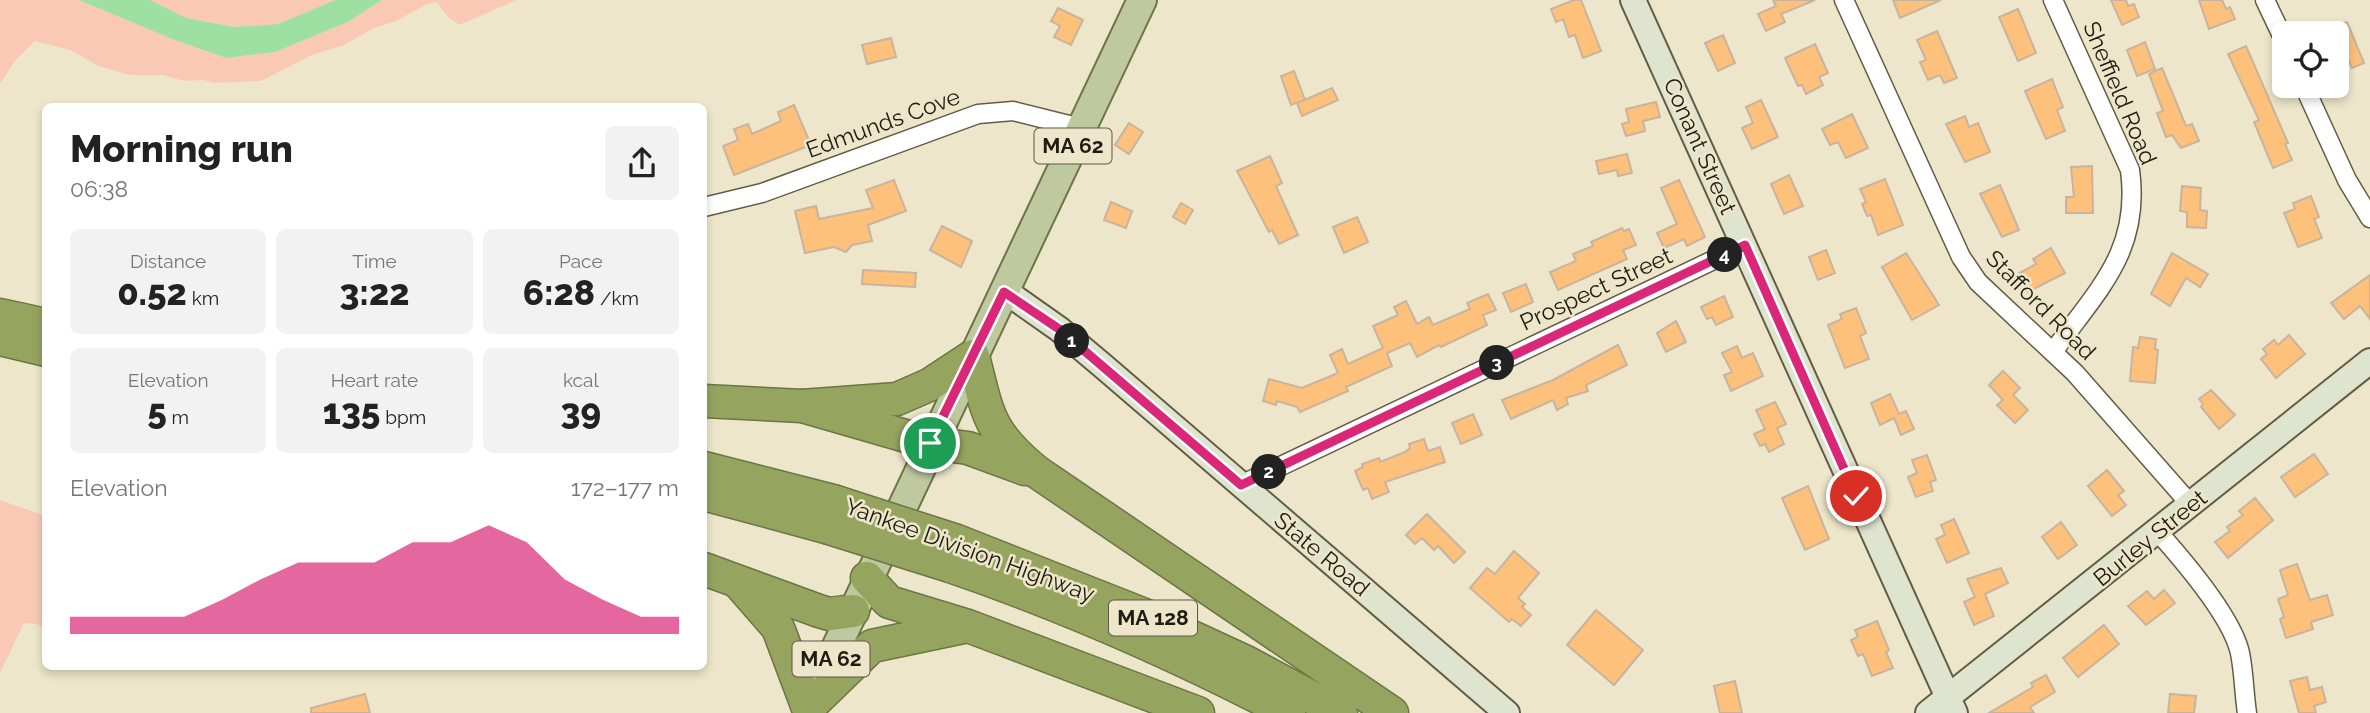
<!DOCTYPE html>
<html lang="en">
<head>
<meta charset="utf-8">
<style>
  :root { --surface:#fff; --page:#f2f2f2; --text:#222; --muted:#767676; --accent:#db2777 }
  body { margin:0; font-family:Raleway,sans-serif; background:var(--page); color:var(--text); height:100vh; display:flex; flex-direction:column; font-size:26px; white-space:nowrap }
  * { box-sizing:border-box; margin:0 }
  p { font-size:23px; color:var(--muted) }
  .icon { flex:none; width:38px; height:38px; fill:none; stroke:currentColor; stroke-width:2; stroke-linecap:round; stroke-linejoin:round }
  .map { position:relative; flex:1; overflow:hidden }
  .drawer { position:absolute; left:42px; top:103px; width:665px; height:567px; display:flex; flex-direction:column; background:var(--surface); border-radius:10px; box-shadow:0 4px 10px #0003 }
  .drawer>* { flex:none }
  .buttons { position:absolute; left:2272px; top:21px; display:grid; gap:14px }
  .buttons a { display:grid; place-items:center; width:77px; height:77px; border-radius:10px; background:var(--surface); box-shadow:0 4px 10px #0003; font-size:35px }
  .pin { position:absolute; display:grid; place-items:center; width:60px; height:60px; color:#fff; margin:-30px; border:4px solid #fff; border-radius:50%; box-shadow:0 2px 7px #0007 }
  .km { position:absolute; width:35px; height:35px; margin:-18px; border-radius:50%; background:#222; color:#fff; font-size:19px; line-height:35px; text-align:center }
  .round { display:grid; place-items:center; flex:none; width:74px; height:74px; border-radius:10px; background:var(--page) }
  .head { display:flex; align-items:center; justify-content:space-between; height:119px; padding:0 28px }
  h1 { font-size:38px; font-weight:800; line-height:52px }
  .stats { display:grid; grid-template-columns:repeat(3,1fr); gap:10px; height:119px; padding:7px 28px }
  .stats div { display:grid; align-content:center; border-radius:10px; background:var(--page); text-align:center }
  .stats b { font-size:35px; font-weight:800 }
  .stats small { font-size:19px; font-weight:400 }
  .stats p { font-size:19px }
  .chart { height:196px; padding:14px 28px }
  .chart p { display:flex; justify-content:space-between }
  .chart svg { width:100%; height:126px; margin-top:7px; fill:var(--accent); opacity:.7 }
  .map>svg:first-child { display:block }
  .green { fill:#fac9b5 }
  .water { fill:#9ee0a1 }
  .building { fill:#fec17c; stroke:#c8b49e; stroke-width:2 }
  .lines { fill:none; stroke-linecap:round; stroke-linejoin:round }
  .minor-casing { stroke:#635c44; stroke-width:21 }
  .secondary-casing { stroke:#635c44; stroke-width:28 }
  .primary-casing { stroke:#6c7544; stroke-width:32 }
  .motorway-casing { stroke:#6c7544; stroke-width:35 }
  .minor { stroke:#fff; stroke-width:18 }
  .secondary { stroke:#dfe4cf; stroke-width:24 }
  .primary { stroke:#bfc9a0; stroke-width:28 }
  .motorway { stroke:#95a560; stroke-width:32 }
  .motorway-bridge-casing { stroke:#6c7544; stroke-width:35; stroke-linecap:butt }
  .motorway-bridge { stroke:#95a560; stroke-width:32 }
  .route-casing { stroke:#fff; stroke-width:14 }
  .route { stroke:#db2777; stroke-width:9 }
  .labels { text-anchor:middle; stroke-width:5; stroke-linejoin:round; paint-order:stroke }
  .shield { fill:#eee6ca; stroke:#5d5948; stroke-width:2 }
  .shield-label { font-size:21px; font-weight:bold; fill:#1f1c11 }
  .street-label { font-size:23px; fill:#1f1c11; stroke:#eee6ca }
</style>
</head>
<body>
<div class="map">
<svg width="2370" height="713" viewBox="0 0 2370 713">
  <rect width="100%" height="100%" fill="#eee6ca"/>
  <g class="green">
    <path d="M0,0H79L172,39L226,58L275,52L348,22L382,0H516L460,25L448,17L437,2L427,4L396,21L374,28L342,46L314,54L261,81L213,83L204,80L184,81L163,75H130L98,66L71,50L35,41L14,62L0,84Z"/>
    <path d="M150,0H335L278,24L234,27L186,18Z"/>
    <path d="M0,500L45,516L46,630L37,624L24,623L0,673Z"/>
  </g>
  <path class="water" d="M79,0H150L186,18L234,27L278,24L335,0H382L348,22L275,52L226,58L172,39Z"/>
  <g class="building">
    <path d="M1574,0H1581L1601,51L1583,58L1575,35L1569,37L1563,19L1556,22L1551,9Z"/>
    <path d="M1773,0H1815L1781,14L1785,22L1766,31L1758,14L1776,6Z"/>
    <path d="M1893,0H1941L1900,18Z"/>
    <path d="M2111,0H2126L2128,6L2134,4L2139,17L2122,25Z"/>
    <path d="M2199,0H2222L2226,9L2230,7L2235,19L2209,29Z"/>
    <path d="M1058,8L1083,20L1071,45L1054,37L1060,26L1051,21Z"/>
    <path d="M2018,9L2036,53L2018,61L1999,17Z"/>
    <path d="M2347,22L2364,63L2352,68L2345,52L2339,55L2336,48V26Z"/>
    <path d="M1937,31L1957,78L1944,83L1940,75L1928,80L1920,62L1926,60L1917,40Z"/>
    <path d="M1723,35L1735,63L1718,71L1705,43Z"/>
    <path d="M891,38L896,57L867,64L862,45Z"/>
    <path d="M2145,42L2155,69L2137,76L2127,50Z"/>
    <path d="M1815,44L1828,73L1819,77L1823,85L1806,94L1802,85L1798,86L1785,58Z"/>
    <path d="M2246,46L2288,143L2285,144L2292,160L2273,168L2254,122L2259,120L2228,54Z"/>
    <path d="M2162,68L2186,126L2192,124L2199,141L2181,148L2172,135L2166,137L2157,113L2163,111L2149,74Z"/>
    <path d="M1294,71L1305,100L1291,105L1281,76Z"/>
    <path d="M2052,79L2063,107L2057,110L2065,131L2046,139L2025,91Z"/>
    <path d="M1332,88L1338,100L1302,116L1297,103Z"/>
    <path d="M1761,100L1778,137L1752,149L1742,128L1753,123L1746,107Z"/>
    <path d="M1656,102L1660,117L1643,121L1645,131L1626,136L1622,124L1629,122L1626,109Z"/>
    <path d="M794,105L811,145L734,175L723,146L738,140L734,129L748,124L752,134L781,121L778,112Z"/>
    <path d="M1852,114L1868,148L1846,158L1838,142L1830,145L1822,129Z"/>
    <path d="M1965,116L1969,127L1978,123L1990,152L1965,162L1946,124Z"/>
    <path d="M1129,123L1143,132L1129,154L1115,145Z"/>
    <path d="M1627,154L1632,173L1618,176L1617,170L1599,174L1596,161Z"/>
    <path d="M1270,156L1282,183L1276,186L1298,235L1279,244L1272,230L1269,232L1237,171Z"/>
    <path d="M2092,166L2093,213H2066V197H2074L2071,167Z"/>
    <path d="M1789,175L1803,206L1784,214L1771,184Z"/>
    <path d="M1885,179L1903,225L1878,235L1871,215L1867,216L1862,204L1866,202L1860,189Z"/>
    <path d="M894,180L906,211L868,225L872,241L852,245L846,252L834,247L805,253L795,211L816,206L819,219L873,208L866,190Z"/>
    <path d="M1679,180L1705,237L1687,246L1684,239L1664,248L1657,233L1677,224L1661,188Z"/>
    <path d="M2000,185L2019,230L2002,237L1980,194Z"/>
    <path d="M2182,186L2201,188L2200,210L2207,211L2206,228L2187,227V212L2180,211Z"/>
    <path d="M2311,196L2319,217L2314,219L2322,238L2298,247L2284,213L2295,209L2293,203Z"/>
    <path d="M1111,202L1132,211L1126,228L1104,220Z"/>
    <path d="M1181,203L1193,210L1185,224L1173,217Z"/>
    <path d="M1357,217L1368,242L1344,253L1333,227Z"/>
    <path d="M942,226L972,241L961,267L930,250Z"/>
    <path d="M1622,228L1624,231L1629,229L1636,245L1623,250L1627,259L1558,290L1550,272L1576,261L1573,254L1593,246L1591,242Z"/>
    <path d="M2051,248L2065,273L2028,292L2018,274L2036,264L2033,259Z"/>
    <path d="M1826,250L1835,273L1818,280L1809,257Z"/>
    <path d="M1906,253L1939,305L1912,320L1882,267Z"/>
    <path d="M2172,253L2208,274L2200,287L2186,278L2170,306L2151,294Z"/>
    <path d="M863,270L916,273L915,287L862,284Z"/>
    <path d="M2370,275V319L2360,306L2344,319L2331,303Z"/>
    <path d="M1526,284L1533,302L1511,312L1503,293Z"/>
    <path d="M1488,294L1496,310L1483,315L1487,325L1441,347L1439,345L1417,357L1410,343L1387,353L1392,366L1346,387L1348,391L1300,412L1297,407L1277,401L1276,405L1263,401L1269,379L1302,388L1338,373L1330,355L1342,349L1348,364L1383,348L1373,326L1398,315L1394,307L1406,301L1417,324L1429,317L1433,325L1470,309L1467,303Z"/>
    <path d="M1724,296L1733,317L1716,325L1712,317L1707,319L1701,307Z"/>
    <path d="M1856,308L1866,333L1860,336L1869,359L1845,368L1828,325L1842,319L1840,314Z"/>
    <path d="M1676,321L1686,342L1666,352L1657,333Z"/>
    <path d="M2289,335L2305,354L2276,378L2261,359L2267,354L2263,349L2274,340L2278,345Z"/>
    <path d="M2140,337L2156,339L2155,349L2158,350L2155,383L2130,381L2133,347L2138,348Z"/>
    <path d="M1618,345L1627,365L1586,385L1588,391L1566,398L1568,404L1557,410L1553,400L1511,419L1502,400L1553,380Z"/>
    <path d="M1737,346L1742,358L1753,353L1763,376L1731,391L1724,375L1732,372L1722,353Z"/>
    <path d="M2003,371L2020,388L2013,395L2028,410L2015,423L1997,405L2003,400L1989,385Z"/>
    <path d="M2211,390L2235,415L2219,429L2201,407L2203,404L2199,399Z"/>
    <path d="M1890,394L1899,414L1906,411L1914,429L1901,435L1894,418L1880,425L1871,403Z"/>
    <path d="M1775,402L1786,424L1777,428L1784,444L1769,452L1765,444L1760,446L1754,434L1765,429L1756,410Z"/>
    <path d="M1473,414L1482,435L1461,444L1452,423Z"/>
    <path d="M1424,439L1428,451L1440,447L1445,462L1385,482L1389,492L1372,499L1368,488L1363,490L1355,471L1363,467L1362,464L1379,458L1380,462L1405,452L1410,448L1409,444Z"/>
    <path d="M2314,454L2328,474L2295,497L2281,477Z"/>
    <path d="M1927,455L1936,480L1930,482L1933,491L1916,497L1908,477L1917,473L1912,460Z"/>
    <path d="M2107,470L2124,491L2118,495L2126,505L2112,516L2088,486Z"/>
    <path d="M1808,486L1829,539L1805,550L1782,498Z"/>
    <path d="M2255,498L2273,520L2228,558L2215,542L2230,531L2227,527L2243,515L2239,511Z"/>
    <path d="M1427,514L1465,552L1454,563L1438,546L1434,550L1422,538L1415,544L1406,535Z"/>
    <path d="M1954,519L1969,553L1947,563L1936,539L1945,535L1941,525Z"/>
    <path d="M2061,522L2077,545L2058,559L2042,537Z"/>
    <path d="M1514,551L1539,573L1518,598L1525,604L1522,607L1531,615L1521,626L1512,619L1509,622L1470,588L1487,568L1495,574Z"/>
    <path d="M2297,564L2310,600L2327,595L2333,615L2311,622L2313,629L2286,638L2280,619L2284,617L2278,599L2288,595L2280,570Z"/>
    <path d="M2001,568L2008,583L1985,594L1994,616L1974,625L1964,602L1975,597L1967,579Z"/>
    <path d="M2164,590L2175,603L2146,625L2128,606L2147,591L2154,599Z"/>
    <path d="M1596,610L1643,650L1614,685L1567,645Z"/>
    <path d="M1877,621L1889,650L1886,652L1893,668L1872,676L1863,654L1858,656L1851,640L1858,637L1855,630Z"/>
    <path d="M2104,625L2119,644L2078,677L2063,658Z"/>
    <path d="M2046,675L2055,692L2030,707L2034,713H1989L2033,687L2031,683Z"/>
    <path d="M2307,677L2310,690L2322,687L2326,702L2314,706L2316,713H2299L2290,681Z"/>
    <path d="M1735,681L1742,713H1720L1714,686Z"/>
    <path d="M365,694L370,713H311V708Z"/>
    <path d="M2170,694L2196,696L2194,713H2168Z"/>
  </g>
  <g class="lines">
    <g class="minor-casing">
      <g id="minor">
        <path d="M1844,0L1961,257L1978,282L2075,373L2191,505"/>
        <path d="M2265,0L2284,40"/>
        <path d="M2304,86L2347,180L2370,218"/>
        <path d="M704,207L762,193L978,114L1013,111L1081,128"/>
        <path d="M2053,352C2097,290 2141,252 2130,170L2053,0"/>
        <path d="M1241,485L1745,245"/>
        <path d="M2158,532C2183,560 2232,617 2240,653C2244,673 2244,693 2247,713"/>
      </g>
    </g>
    <g class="secondary-casing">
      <g id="secondary">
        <path d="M1633,0L1955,713"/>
        <path d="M1005,291L1059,329L1103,366L1507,713"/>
        <path d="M1928,713L2370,361"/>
      </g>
    </g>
    <g class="primary-casing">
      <path id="primary" d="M810,703C920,468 1031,234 1142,0"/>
    </g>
    <g class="motorway-casing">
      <g id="motorway">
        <path d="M0,315L46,325"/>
        <path d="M0,339L46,350"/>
        <path d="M704,401L802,406L930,443L968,448L1025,469"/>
        <path d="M802,406L897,399L929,385L973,356C988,415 988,432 1037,472L1392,713"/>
        <path d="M704,468L833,501"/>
        <path d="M704,494L826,527"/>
        <path d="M957,541L1142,614L1246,662L1341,713"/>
        <path d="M950,566C1067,606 1180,656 1289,713"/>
        <path d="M704,569L819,611L829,614L853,611"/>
        <path d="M867,578L889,602L968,626L1198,713"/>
        <path d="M738,582L778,628L808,708L872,646L963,627"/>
      </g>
    </g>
    <use href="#minor" class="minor"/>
    <use href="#secondary" class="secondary"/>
    <use href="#primary" class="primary"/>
    <use href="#motorway" class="motorway"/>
    <g class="motorway-bridge-casing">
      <g id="motorway-bridge">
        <path d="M833,501L957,541"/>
        <path d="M826,527L950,566"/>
      </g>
    </g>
    <use href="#motorway-bridge" class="motorway-bridge"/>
  </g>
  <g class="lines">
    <g class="route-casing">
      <path id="route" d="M930,443L1004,292L1059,329L1241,485L1745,245L1856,496"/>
    </g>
    <use href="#route" class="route"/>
  </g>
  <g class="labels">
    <g class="shield">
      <rect x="1034.5" y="128.5" width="77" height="35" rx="5"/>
      <rect x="1109" y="600.5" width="88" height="35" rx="5"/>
      <rect x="792.5" y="641.5" width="77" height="35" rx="5"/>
    </g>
    <g class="shield-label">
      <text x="1073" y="153">MA 62</text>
      <text x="1153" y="625">MA 128</text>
      <text x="831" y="666">MA 62</text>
    </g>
    <g class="street-label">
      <text transform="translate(2120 93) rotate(67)" y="8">Sheffield Road</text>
      <text transform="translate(883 123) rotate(-20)" y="8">Edmunds Cove</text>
      <text transform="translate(1700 146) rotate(66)" y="8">Conant Street</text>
      <text transform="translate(1596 289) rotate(-25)" y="8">Prospect Street</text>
      <text transform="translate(2041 305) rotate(45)" y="8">Stafford Road</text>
      <text transform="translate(2150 538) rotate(-39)" y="8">Burley Street</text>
      <text transform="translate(970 550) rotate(20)" y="8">Yankee Division Highway</text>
      <text transform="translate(1322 554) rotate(40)" y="8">State Road</text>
    </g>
  </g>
</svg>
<div class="buttons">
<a><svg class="icon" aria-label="locate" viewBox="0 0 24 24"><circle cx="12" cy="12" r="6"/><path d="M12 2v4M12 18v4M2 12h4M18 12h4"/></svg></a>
</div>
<div class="pin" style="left:930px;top:443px;background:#1e9e55"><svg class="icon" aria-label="arrive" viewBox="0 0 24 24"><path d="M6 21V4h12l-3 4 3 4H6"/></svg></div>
<div class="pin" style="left:1856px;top:496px;background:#d93025"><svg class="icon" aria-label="check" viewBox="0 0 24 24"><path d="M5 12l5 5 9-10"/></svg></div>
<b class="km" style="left:1072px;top:341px">1</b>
<b class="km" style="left:1269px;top:472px">2</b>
<b class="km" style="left:1497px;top:363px">3</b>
<b class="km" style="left:1725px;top:255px">4</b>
<section class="drawer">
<div class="head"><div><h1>Morning run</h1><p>06:38</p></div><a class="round"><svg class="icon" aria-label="share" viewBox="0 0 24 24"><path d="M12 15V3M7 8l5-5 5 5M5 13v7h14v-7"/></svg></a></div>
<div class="stats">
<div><p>Distance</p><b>0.52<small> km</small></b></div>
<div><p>Time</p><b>3:22</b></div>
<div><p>Pace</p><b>6:28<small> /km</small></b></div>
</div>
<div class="stats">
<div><p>Elevation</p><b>5<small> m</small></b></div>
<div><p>Heart rate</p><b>135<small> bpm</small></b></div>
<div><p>kcal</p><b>39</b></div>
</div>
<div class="chart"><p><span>Elevation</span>172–177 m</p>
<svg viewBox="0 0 160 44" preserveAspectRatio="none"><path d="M0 44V38L10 38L20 38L30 38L40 32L50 25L60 19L70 19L80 19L90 12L100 12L110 6L120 12L130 25L140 32L150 38L160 38V44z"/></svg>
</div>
</section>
</div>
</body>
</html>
